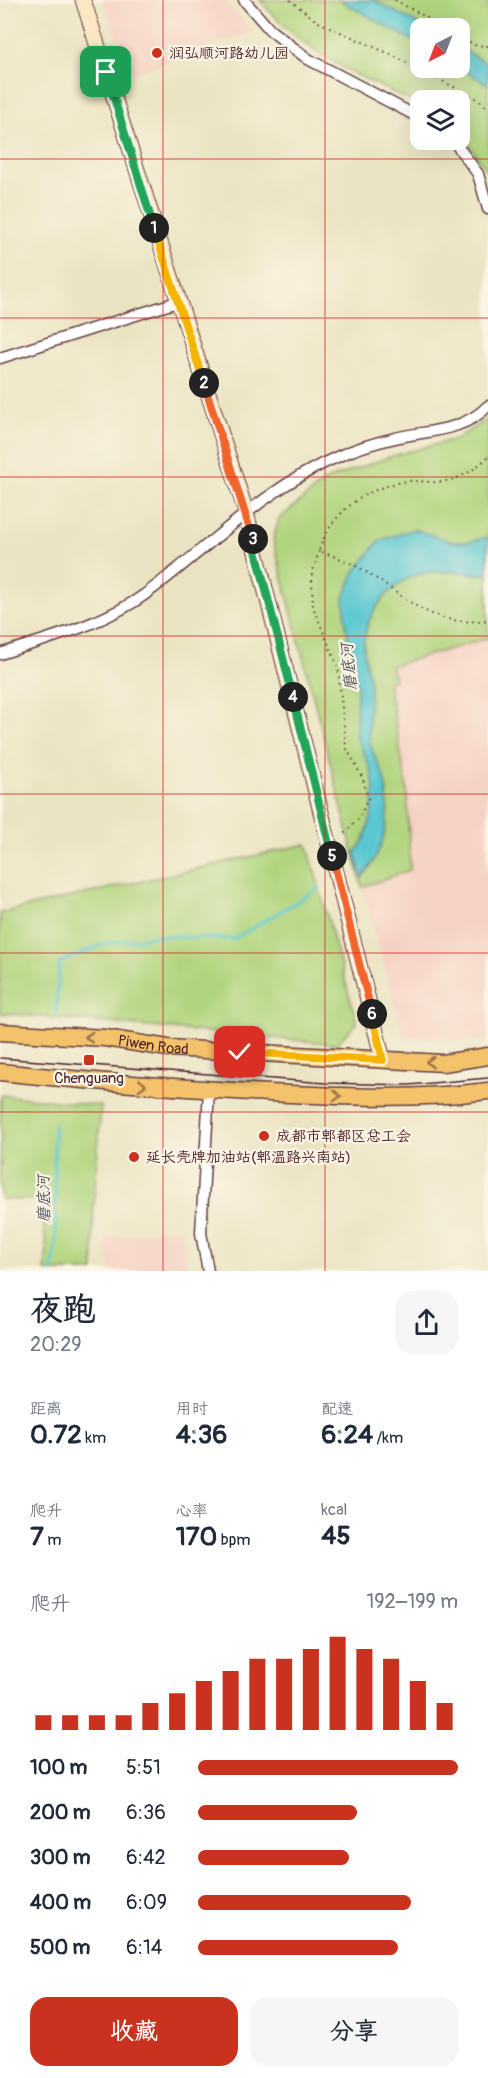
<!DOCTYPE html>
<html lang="zh">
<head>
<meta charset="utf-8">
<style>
  :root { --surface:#fff; --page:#f6f6f7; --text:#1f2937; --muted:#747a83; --accent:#c8321e }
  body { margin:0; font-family:Pangolin,"LXGW WenKai TC",sans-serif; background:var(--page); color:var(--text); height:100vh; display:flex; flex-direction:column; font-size:22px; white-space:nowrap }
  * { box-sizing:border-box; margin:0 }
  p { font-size:20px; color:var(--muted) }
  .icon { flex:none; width:33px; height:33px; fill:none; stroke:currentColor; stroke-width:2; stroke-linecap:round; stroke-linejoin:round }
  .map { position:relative; height:1271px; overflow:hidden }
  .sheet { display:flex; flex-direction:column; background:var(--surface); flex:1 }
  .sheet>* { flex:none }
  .needle { width:39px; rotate:222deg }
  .tools { position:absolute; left:410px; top:18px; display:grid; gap:12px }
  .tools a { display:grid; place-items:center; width:60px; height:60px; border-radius:12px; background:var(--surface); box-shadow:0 6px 24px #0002; font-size:30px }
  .pin { position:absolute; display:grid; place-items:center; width:51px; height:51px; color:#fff; margin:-26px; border-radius:12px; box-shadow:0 3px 9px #0006 }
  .km { position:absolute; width:30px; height:30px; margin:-15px; border-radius:50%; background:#222; color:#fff; font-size:16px; line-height:30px; text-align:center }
  .round { display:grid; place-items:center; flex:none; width:63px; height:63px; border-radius:18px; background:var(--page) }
  .head { display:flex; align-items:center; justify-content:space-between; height:102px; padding:0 30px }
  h1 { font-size:33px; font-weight:800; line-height:45px }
  .stats { display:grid; grid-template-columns:repeat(3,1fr); gap:9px; height:102px; padding:6px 30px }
  .stats div { display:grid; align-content:center }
  .stats b { font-size:26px; font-weight:800 }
  .stats small { font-size:16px; font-weight:400 }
  .stats p { font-size:16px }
  .chart { height:168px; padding:12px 30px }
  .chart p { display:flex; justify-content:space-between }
  .chart svg { width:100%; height:108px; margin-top:6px; stroke:var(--accent); stroke-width:6 }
  .button { display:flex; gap:12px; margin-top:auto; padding:12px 30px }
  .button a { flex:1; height:69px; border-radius:18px; background:var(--accent); color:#fff; font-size:24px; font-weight:800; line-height:69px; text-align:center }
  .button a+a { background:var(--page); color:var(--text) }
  ul { padding:0 30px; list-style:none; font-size:20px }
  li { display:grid; grid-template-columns:96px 72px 1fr; align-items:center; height:45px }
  li i { height:15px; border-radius:8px; background:var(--accent) }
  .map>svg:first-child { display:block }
  .built { fill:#f5d2c2 }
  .green { fill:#b0d47d; stroke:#7d7a54; stroke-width:1.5; fill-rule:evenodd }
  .water { fill:#5ac7d0; stroke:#52737e; stroke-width:1.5 }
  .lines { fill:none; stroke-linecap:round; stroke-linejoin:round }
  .stream { stroke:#5ac7d0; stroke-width:3 }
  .street-casing { stroke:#623d42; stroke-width:13 }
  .secondary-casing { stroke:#623d42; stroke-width:17 }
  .primary-casing { stroke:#623d42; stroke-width:19 }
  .path { stroke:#623d42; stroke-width:2; stroke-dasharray:1.5 4.5; stroke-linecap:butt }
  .street { stroke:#fff; stroke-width:10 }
  .secondary { stroke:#fae7c3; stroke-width:15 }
  .primary { stroke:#f3c26a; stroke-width:16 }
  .tram { stroke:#4a1f2b; stroke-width:1.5 }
  .oneway { stroke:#9e704a }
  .split-1-casing { stroke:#fff; stroke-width:12 }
  .split-2-casing { stroke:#fff; stroke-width:12 }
  .split-3-casing { stroke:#fff; stroke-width:12 }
  .split-4-casing { stroke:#fff; stroke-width:12 }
  .split-5-casing { stroke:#fff; stroke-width:12 }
  .split-6-casing { stroke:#fff; stroke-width:12 }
  .split-7-casing { stroke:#fff; stroke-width:12 }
  .split-1 { stroke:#22a559; stroke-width:8 }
  .split-2 { stroke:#f5b400; stroke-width:8 }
  .split-3 { stroke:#f0652b; stroke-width:8 }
  .split-4 { stroke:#22a559; stroke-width:8 }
  .split-5 { stroke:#22a559; stroke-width:8 }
  .split-6 { stroke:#f0652b; stroke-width:8 }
  .split-7 { stroke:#f5b400; stroke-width:8 }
  .grid { fill:none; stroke:#d62828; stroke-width:1.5; stroke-opacity:0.55 }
  .poi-dot { fill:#c8321e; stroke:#fcf5e5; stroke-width:2 }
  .labels { text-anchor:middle; stroke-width:4.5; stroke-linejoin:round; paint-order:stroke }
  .poi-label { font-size:15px; fill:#4a1f2b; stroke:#fcf5e5; text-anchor:start }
  .street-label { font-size:15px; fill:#4a1f2b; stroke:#fcf5e5 }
  .water-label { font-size:16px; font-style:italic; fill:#4f515d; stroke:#fcf5e5 }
</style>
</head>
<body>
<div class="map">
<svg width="488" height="1271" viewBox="0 0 488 1271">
  <rect width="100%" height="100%" fill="#fcf5e5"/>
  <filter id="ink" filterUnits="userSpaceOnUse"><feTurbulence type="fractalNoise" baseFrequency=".0167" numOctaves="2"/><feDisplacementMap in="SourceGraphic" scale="12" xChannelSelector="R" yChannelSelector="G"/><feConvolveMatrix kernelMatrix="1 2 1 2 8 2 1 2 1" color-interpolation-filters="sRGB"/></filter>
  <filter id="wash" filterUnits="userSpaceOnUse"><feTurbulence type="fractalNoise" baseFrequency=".008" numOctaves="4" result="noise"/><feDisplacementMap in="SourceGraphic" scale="24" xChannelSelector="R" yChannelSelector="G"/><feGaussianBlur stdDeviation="1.35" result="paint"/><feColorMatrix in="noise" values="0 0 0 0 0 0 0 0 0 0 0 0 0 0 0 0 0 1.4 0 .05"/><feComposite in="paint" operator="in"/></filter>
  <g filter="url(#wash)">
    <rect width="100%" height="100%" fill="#ebe4c2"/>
    <g class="built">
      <path d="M103,0H223L254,31L130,75Z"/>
      <path d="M488,638V1041L404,1037L362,887L410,870L407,789L388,682L391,666Z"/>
      <path d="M182,1227L188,1271H111L104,1238Z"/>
    </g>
    <g class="green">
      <path d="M260,0H483L488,2V173L459,129V100H420V105C359,77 303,53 260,0ZM420,28H459V68H420Z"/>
      <path d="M488,419V638L391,666L395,680L388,682L407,789L410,870L362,887L273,540L279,519L326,480L392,456L456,439Z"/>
      <path d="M307,844L357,1023L336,1044L0,1013V913Z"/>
      <path d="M1,1095L101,1106L93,1214L94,1271H45L47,1250L40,1200L0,1199Z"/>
    </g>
    <g class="water">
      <path d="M339,0H374L425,28H420V45Z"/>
      <path d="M459,47L488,64V85L459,67Z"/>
      <path d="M414,529C446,539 454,548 488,537V574C465,575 443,568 420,574C389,583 362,617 364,650C365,662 369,674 370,686C370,704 367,723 370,741C372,753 379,764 383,775C394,811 385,850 362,878L355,853L364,840L371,818L374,789L372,773L356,735L357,685L346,627L344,598L354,573L379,541Z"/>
    </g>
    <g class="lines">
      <g class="stream">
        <path d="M56,1014L59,963L104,944L156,936L234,939L320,888"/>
        <path d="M52,1271L56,1241L54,1126"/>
      </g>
    </g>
  </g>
  <g filter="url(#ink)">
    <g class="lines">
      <g class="street-casing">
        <g id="street">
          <path d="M244,0L270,30L308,59L420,118"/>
          <path d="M453,140L478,174L488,209"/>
          <path d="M0,358L177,302"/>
          <path d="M0,654C49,638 105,624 147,593C210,546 265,488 339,456C355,449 374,443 391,439C425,430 462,433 488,406"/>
          <path d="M208,1271L201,1233L209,1089"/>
        </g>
      </g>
      <g class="secondary-casing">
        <path id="secondary" d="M83,0L246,512L383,1060"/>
      </g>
      <g class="primary-casing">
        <g id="primary">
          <path id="s1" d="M0,1032L105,1038L168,1048L443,1063L488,1056"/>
          <path d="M0,1072C84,1081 167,1087 251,1092C330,1096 409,1101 488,1091"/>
        </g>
      </g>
      <g class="path">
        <path d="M290,0L318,22L390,54L479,100L488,109"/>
        <path d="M395,0L445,28"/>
        <path d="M459,36L474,45L488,46"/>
        <path d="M488,457C475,469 463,478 445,481C433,484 420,480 408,481C367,487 331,511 319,551C332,556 346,560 358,567C403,593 428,629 488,620"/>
        <path d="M319,551L312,574L313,607L338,667L346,747L363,779L368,799L359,818L344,834"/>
      </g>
      <use href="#street" class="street"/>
      <use href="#secondary" class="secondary"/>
      <use href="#primary" class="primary"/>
      <path class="tram" d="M0,1058L326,1083L409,1085L488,1078"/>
    </g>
    <defs><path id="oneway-chevron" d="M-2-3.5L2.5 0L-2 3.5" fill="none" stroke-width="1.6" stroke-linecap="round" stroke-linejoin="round" transform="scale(1.5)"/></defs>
    <g class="oneway">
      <use href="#oneway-chevron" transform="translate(89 1037) rotate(-176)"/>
      <use href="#oneway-chevron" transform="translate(430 1062) rotate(-177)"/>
      <use href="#oneway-chevron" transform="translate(142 1085) rotate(3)"/>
      <use href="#oneway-chevron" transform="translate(337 1096) rotate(2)"/>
    </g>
  </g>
  <g class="lines" filter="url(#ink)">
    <g class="split-1-casing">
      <path id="split-1" d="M106,72L154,228"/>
    </g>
    <g class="split-2-casing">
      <path id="split-2" d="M154,228L204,383"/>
    </g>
    <g class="split-3-casing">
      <path id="split-3" d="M204,383L253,539"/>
    </g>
    <g class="split-4-casing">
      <path id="split-4" d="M253,539L293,697"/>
    </g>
    <g class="split-5-casing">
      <path id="split-5" d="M293,697L332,856"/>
    </g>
    <g class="split-6-casing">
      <path id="split-6" d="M332,856L372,1014"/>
    </g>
    <g class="split-7-casing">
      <path id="split-7" d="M240,1052L383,1060L372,1014"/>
    </g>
    <use href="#split-1" class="split-1"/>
    <use href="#split-2" class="split-2"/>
    <use href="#split-3" class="split-3"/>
    <use href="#split-4" class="split-4"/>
    <use href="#split-5" class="split-5"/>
    <use href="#split-6" class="split-6"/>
    <use href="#split-7" class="split-7"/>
  </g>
  <path class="grid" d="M163,0V1271M325,0V1271M0,159H488M0,318H488M0,477H488M0,636H488M0,794H488M0,953H488M0,1112H488"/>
  <g class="poi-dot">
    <circle cx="157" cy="53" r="6"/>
    <rect x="83" y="1054" width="12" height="12" rx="3"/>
    <circle cx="264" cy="1136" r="6"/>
    <circle cx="134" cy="1157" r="6"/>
  </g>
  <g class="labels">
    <g class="poi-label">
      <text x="169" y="58">润弘顺河路幼儿园</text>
      <text x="89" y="1083" text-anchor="middle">Chenguang</text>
      <text x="276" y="1141">成都市郫都区总工会</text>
      <text x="146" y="1162">延长壳牌加油站(郫温路兴南站)</text>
    </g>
    <g class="street-label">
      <text dy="5" stroke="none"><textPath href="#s1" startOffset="154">Piwen Road</textPath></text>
    </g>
    <g class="water-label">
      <text transform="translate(348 667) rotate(-96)" y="6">磨底河</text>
      <text transform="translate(43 1199) rotate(-91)" y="6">磨底河</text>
    </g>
  </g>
</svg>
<div class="tools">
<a><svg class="needle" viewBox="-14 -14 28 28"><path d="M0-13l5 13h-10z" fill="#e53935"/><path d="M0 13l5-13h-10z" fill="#747a83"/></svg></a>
<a><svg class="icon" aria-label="layers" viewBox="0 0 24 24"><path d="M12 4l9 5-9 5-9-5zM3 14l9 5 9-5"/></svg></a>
</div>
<div class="pin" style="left:106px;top:72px;background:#1e9e55"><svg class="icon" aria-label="arrive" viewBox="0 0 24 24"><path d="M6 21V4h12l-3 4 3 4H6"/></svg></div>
<div class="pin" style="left:240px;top:1052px;background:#d93025"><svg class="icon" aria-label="check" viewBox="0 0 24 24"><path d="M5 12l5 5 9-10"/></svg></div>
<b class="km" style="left:154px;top:228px">1</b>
<b class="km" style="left:204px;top:383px">2</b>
<b class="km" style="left:253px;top:539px">3</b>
<b class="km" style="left:293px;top:697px">4</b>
<b class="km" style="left:332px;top:856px">5</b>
<b class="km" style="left:372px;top:1014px">6</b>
</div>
<section class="sheet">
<div class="head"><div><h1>夜跑</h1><p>20:29</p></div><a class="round"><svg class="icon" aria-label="share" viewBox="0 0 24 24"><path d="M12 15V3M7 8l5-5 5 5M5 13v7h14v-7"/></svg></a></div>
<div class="stats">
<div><p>距离</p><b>0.72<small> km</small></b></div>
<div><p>用时</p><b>4:36</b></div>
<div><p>配速</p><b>6:24<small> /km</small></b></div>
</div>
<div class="stats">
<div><p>爬升</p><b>7<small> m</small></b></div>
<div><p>心率</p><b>170<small> bpm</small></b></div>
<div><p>kcal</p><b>45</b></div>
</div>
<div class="chart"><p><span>爬升</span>192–199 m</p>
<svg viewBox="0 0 160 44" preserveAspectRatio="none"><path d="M5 44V38M15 44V38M25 44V38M35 44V38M45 44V33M55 44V29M65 44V24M75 44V20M85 44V15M95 44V15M105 44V11M115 44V6M125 44V11M135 44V15M145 44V24M155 44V33"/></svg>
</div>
<ul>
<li><b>100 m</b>5:51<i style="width:100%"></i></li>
<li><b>200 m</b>6:36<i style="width:61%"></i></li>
<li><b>300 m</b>6:42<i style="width:58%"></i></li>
<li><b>400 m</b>6:09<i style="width:82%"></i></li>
<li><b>500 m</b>6:14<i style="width:77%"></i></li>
</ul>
<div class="button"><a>收藏</a><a>分享</a></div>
</section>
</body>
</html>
